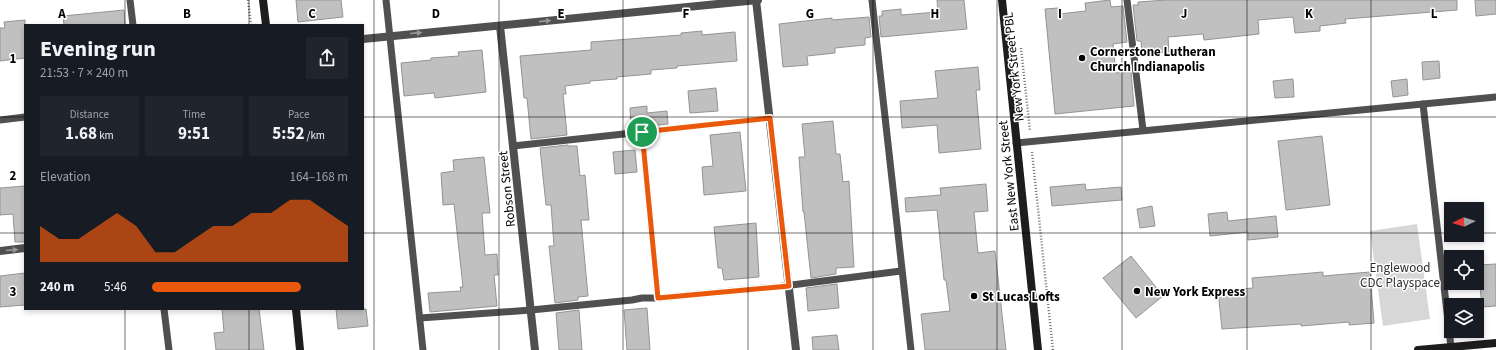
<!DOCTYPE html>
<html lang="en">
<head>
<meta charset="utf-8">
<style>
  :root { --surface:#171b24; --page:#20242c; --text:#f1f3f6; --muted:#9ea1a6; --accent:#ea580c }
  body { margin:0; font-family:"Source Sans 3",sans-serif; background:var(--page); color:var(--text); height:100vh; display:flex; flex-direction:column; font-size:15px; white-space:nowrap }
  * { box-sizing:border-box; margin:0 }
  p { font-size:13px; color:var(--muted) }
  .icon { flex:none; width:22px; height:22px; fill:none; stroke:currentColor; stroke-width:2; stroke-linecap:round; stroke-linejoin:round }
  .map { position:relative; flex:1; overflow:hidden }
  .sheet { position:absolute; left:24px; top:24px; width:340px; height:286px; display:flex; flex-direction:column; background:var(--surface); border-radius:0px; box-shadow:0 2px 6px #0003 }
  .sheet>* { flex:none }
  .needle { width:26px; rotate:265deg }
  .controls { position:absolute; left:1444px; top:202px; display:grid; gap:8px }
  .controls a { display:grid; place-items:center; width:40px; height:40px; border-radius:0px; background:var(--surface); box-shadow:0 2px 6px #0003; font-size:20px }
  .pin { position:absolute; display:grid; place-items:center; width:34px; height:34px; color:#fff; margin:-17px; border:2px solid #fff; border-radius:50%; box-shadow:0 1px 4px #0007 }
  .round { display:grid; place-items:center; flex:none; width:42px; height:42px; border-radius:0px; background:var(--page) }
  .summary { display:flex; align-items:center; justify-content:space-between; height:68px; padding:0 16px }
  h1 { font-size:22px; font-weight:700; line-height:30px }
  .stats { display:grid; grid-template-columns:repeat(3,1fr); gap:6px; height:68px; padding:4px 16px }
  .stats div { display:grid; align-content:center; border-radius:0px; background:var(--page); text-align:center }
  .stats b { font-size:17px; font-weight:700 }
  .stats small { font-size:11px; font-weight:400 }
  .stats p { font-size:11px }
  .chart { height:112px; padding:8px 16px }
  .chart p { display:flex; justify-content:space-between }
  .chart svg { width:100%; height:72px; margin-top:4px; fill:var(--accent); opacity:.7 }
  ul { padding:0 16px; list-style:none; font-size:13px }
  li { display:grid; grid-template-columns:64px 48px 1fr; align-items:center; height:30px }
  li i { height:10px; border-radius:5px; background:var(--accent) }
  .map>svg:first-child { display:block }
  .green { fill:#d7d7d7 }
  .building { fill:#c0c0c0; stroke:#949494 }
  .lines { fill:none; stroke-linecap:round; stroke-linejoin:round }
  .path { stroke:#727272; stroke-width:2.5; stroke-dasharray:1 2; stroke-linecap:butt }
  .lane { stroke:#505050; stroke-width:7 }
  .street { stroke:#505050; stroke-width:8 }
  .secondary { stroke:#1d1d1d; stroke-width:8 }
  .oneway { fill:#969696 }
  .route-casing { stroke:#fff; stroke-width:8 }
  .route { stroke:#ea580c; stroke-width:5 }
  .grid { fill:none; stroke:#000; stroke-width:1; stroke-opacity:0.55 }
  .poi-dot { fill:#000; stroke:#fff; stroke-width:1.5 }
  .labels { text-anchor:middle; stroke-width:3; stroke-linejoin:round; paint-order:stroke }
  .poi-label { font-size:13px; font-weight:bold; fill:#000; stroke:#fff; text-anchor:start }
  .street-label { font-size:13px; fill:#000; stroke:#fff }
  .park-label { font-size:13px; fill:#2e2e2e; stroke:#fff }
  .grid-label { font-size:13px; text-anchor:middle; font-weight:bold; fill:#000; stroke:#fff; stroke-width:3; stroke-linejoin:round; paint-order:stroke }
</style>
</head>
<body>
<div class="map">
<svg width="1496" height="350" viewBox="0 0 1496 350">
  <rect width="100%" height="100%" fill="#fff"/>
  <path class="green" d="M1417,224L1430,319L1383,326L1370,231Z"/>
  <g class="building">
    <path d="M296,0H341L343,17L298,22Z"/>
    <path d="M937,0H964L967,29L881,37L879,16H882V11L901,9V15L938,12Z"/>
    <path d="M1110,0L1111,7L1123,6L1127,42L1113,44L1116,73L1131,72L1134,106L1055,114L1045,9L1058,8L1059,14L1086,11L1085,3Z"/>
    <path d="M1166,0H1457V10L1345,19L1346,23L1320,26V31L1295,33L1293,17L1258,20L1259,34L1204,40L1203,34L1168,37L1169,52L1142,55L1141,41H1137L1133,5H1138V2Z"/>
    <path d="M1475,0H1496V14L1476,16Z"/>
    <path d="M124,10L125,25H64L63,16Z"/>
    <path d="M869,17L871,37L865,38V45L835,48V53L807,56L808,65L783,67L779,24L832,18V20Z"/>
    <path d="M25,20V58L0,61V28H5L4,22Z"/>
    <path d="M702,31V35L735,32L737,61L677,66V68L651,70V74L617,77V79L590,81V83L565,86L566,94H563L567,135L531,139L527,98H524L520,56L591,50V42L681,35V33Z"/>
    <path d="M482,50L486,92L435,98L434,93L404,96L401,63L431,60V58L459,56L458,52Z"/>
    <path d="M1439,61L1440,78L1423,80L1422,62Z"/>
    <path d="M978,67L980,90H976L981,149L939,153L937,125L902,128L900,101L938,98L935,71Z"/>
    <path d="M1293,79L1294,97L1275,98L1273,81Z"/>
    <path d="M1407,79L1408,95L1393,97L1391,81Z"/>
    <path d="M716,88L718,111L690,113L688,91Z"/>
    <path d="M647,106V113L667,111L668,124L631,128L630,108Z"/>
    <path d="M833,121L836,154H840L843,182L849,181L854,267L836,268V274L811,278L804,212H803L799,157H805L802,124Z"/>
    <path d="M740,132L746,191L704,195L702,167L713,166L710,135Z"/>
    <path d="M1322,136L1330,205L1286,210L1278,141Z"/>
    <path d="M568,145V146H577L580,176L585,175L589,220H581L588,296L578,297V300L555,303L549,246H554L551,205H546L540,148Z"/>
    <path d="M635,150L637,172L615,174L613,152Z"/>
    <path d="M484,157L490,213H482L485,255L497,254L498,275H494L497,306L430,312L428,293L461,291L460,287H463L454,204L443,205L441,173L454,171L453,160Z"/>
    <path d="M986,184L988,211L974,212L978,253L995,251L1006,350H925L921,314L950,311L946,280H944L937,210L906,212L905,198L941,195L940,188Z"/>
    <path d="M1085,184L1086,190L1121,187L1122,200L1052,206L1050,187Z"/>
    <path d="M25,186V242H15L13,214L0,215V188Z"/>
    <path d="M1152,206L1155,226L1140,228L1137,209Z"/>
    <path d="M1227,212L1228,221L1276,216L1278,237L1248,240V232L1210,236L1208,214Z"/>
    <path d="M756,223L759,277L724,280L722,268H718L714,227Z"/>
    <path d="M1131,256L1163,296L1136,318L1103,278Z"/>
    <path d="M1496,264V306L1482,307L1478,265Z"/>
    <path d="M1323,272V276L1370,272L1374,323L1349,325V322L1301,326V324L1222,329L1218,291L1253,288L1252,278Z"/>
    <path d="M25,273V305L0,307V276Z"/>
    <path d="M837,284L839,308L808,311L806,288Z"/>
    <path d="M647,308L650,350H627L624,310Z"/>
    <path d="M222,309H259L264,350H216L214,333L224,332Z"/>
    <path d="M336,309H366L368,326L338,329Z"/>
    <path d="M579,310L582,350H559L556,313Z"/>
    <path d="M837,335L839,350H813L812,337Z"/>
  </g>
  <g class="lines">
    <g class="path">
      <path d="M248,0L251,25"/>
      <path d="M1021,48L1030,131"/>
      <path d="M1032,152L1053,350"/>
    </g>
    <g class="lane">
      <path d="M130,0L133,25"/>
      <path d="M386,0L423,350"/>
      <path d="M872,0L911,350"/>
      <path d="M1127,0L1143,130"/>
      <path d="M1423,104L1451,347"/>
      <path d="M0,120L25,117"/>
      <path d="M642,132L658,298"/>
      <path d="M1016,143L1496,97"/>
      <path d="M513,146L770,118"/>
      <path d="M164,309L169,350"/>
      <path d="M420,318L531,310L632,300L642,298H658L776,287L901,271"/>
    </g>
    <g class="street">
      <path d="M756,0L796,350"/>
      <path d="M500,26L535,350"/>
      <path d="M363,39L758,0"/>
      <path d="M0,251L25,248"/>
    </g>
    <g class="secondary">
      <path d="M263,0L266,25"/>
      <path d="M1002,0L1038,350"/>
      <path d="M296,309L300,350"/>
      <path d="M1418,350L1496,343"/>
    </g>
  </g>
  <defs><path id="oneway-solid" d="M-6-.8H1V-3.2L6.5 0L1 3.2V.8H-6Z"/></defs>
  <g class="oneway">
    <use href="#oneway-solid" transform="translate(545 21) rotate(-6)"/>
    <use href="#oneway-solid" transform="translate(416 33) rotate(-5)"/>
    <use href="#oneway-solid" transform="translate(12 250) rotate(-5)"/>
  </g>
  <g class="lines">
    <g class="route-casing">
      <path id="route" d="M770,118L789,286L658,298L642,132Z"/>
    </g>
    <use href="#route" class="route"/>
  </g>
  <path class="grid" d="M125,0V25M249,0V25M374,0V350M499,0V350M623,0V350M748,0V350M873,0V350M997,0V350M1122,0V350M1247,0V350M1371,0V350M0,117H25M363,117H1496M0,233H25M363,233H1451M1477,233H1496M125,309V350M249,309V350"/>
  <g class="poi-dot">
    <circle cx="1082" cy="58" r="4"/>
    <circle cx="1137" cy="291" r="4"/>
    <circle cx="974" cy="296" r="4"/>
  </g>
  <g class="labels">
    <g class="poi-label">
      <text x="1090" y="56">Cornerstone Lutheran<tspan x="1090" dy="15">Church Indianapolis</tspan></text>
      <text x="1145" y="296">New York Express</text>
      <text x="982" y="301">St Lucas Lofts</text>
    </g>
    <g class="street-label">
      <text transform="translate(1013 67) rotate(-96)" y="5">New York Street PBL</text>
      <text transform="translate(1008 176) rotate(-96)" y="5">East New York Street</text>
      <text transform="translate(506 189) rotate(-96)" y="5">Robson Street</text>
    </g>
    <g class="park-label">
      <text x="1400" y="272">Englewood<tspan x="1400" dy="15">CDC Playspace</tspan></text>
    </g>
  </g>
  <g class="grid-label">
    <text x="62" y="18">A</text>
    <text x="187" y="18">B</text>
    <text x="312" y="18">C</text>
    <text x="436" y="18">D</text>
    <text x="561" y="18">E</text>
    <text x="686" y="18">F</text>
    <text x="810" y="18">G</text>
    <text x="935" y="18">H</text>
    <text x="1060" y="18">I</text>
    <text x="1184" y="18">J</text>
    <text x="1309" y="18">K</text>
    <text x="1434" y="18">L</text>
    <text x="13" y="63">1</text>
    <text x="13" y="180">2</text>
    <text x="13" y="296">3</text>
  </g>
</svg>
<div class="controls">
<a><svg class="needle" viewBox="-14 -14 28 28"><path d="M0-13l5 13h-10z" fill="#e53935"/><path d="M0 13l5-13h-10z" fill="#9ea1a6"/></svg></a>
<a><svg class="icon" aria-label="locate" viewBox="0 0 24 24"><circle cx="12" cy="12" r="6"/><path d="M12 2v4M12 18v4M2 12h4M18 12h4"/></svg></a>
<a><svg class="icon" aria-label="layers" viewBox="0 0 24 24"><path d="M12 4l9 5-9 5-9-5zM3 14l9 5 9-5"/></svg></a>
</div>
<div class="pin" style="left:642px;top:132px;background:#1e9e55"><svg class="icon" aria-label="arrive" viewBox="0 0 24 24"><path d="M6 21V4h12l-3 4 3 4H6"/></svg></div>
<section class="sheet">
<div class="summary"><div><h1>Evening run</h1><p>21:53 · 7 × 240 m</p></div><a class="round"><svg class="icon" aria-label="share" viewBox="0 0 24 24"><path d="M12 15V3M7 8l5-5 5 5M5 13v7h14v-7"/></svg></a></div>
<div class="stats">
<div><p>Distance</p><b>1.68<small> km</small></b></div>
<div><p>Time</p><b>9:51</b></div>
<div><p>Pace</p><b>5:52<small> /km</small></b></div>
</div>
<div class="chart"><p><span>Elevation</span>164–168 m</p>
<svg viewBox="0 0 160 44" preserveAspectRatio="none"><path d="M0 44V22L10 30L20 30L30 22L40 14L50 22L60 38L70 38L80 30L90 22L100 22L110 14L120 14L130 6L140 6L150 14L160 22V44z"/></svg>
</div>
<ul>
<li><b>240 m</b>5:46<i style="width:76%"></i></li>
</ul>
</section>
</div>
</body>
</html>
